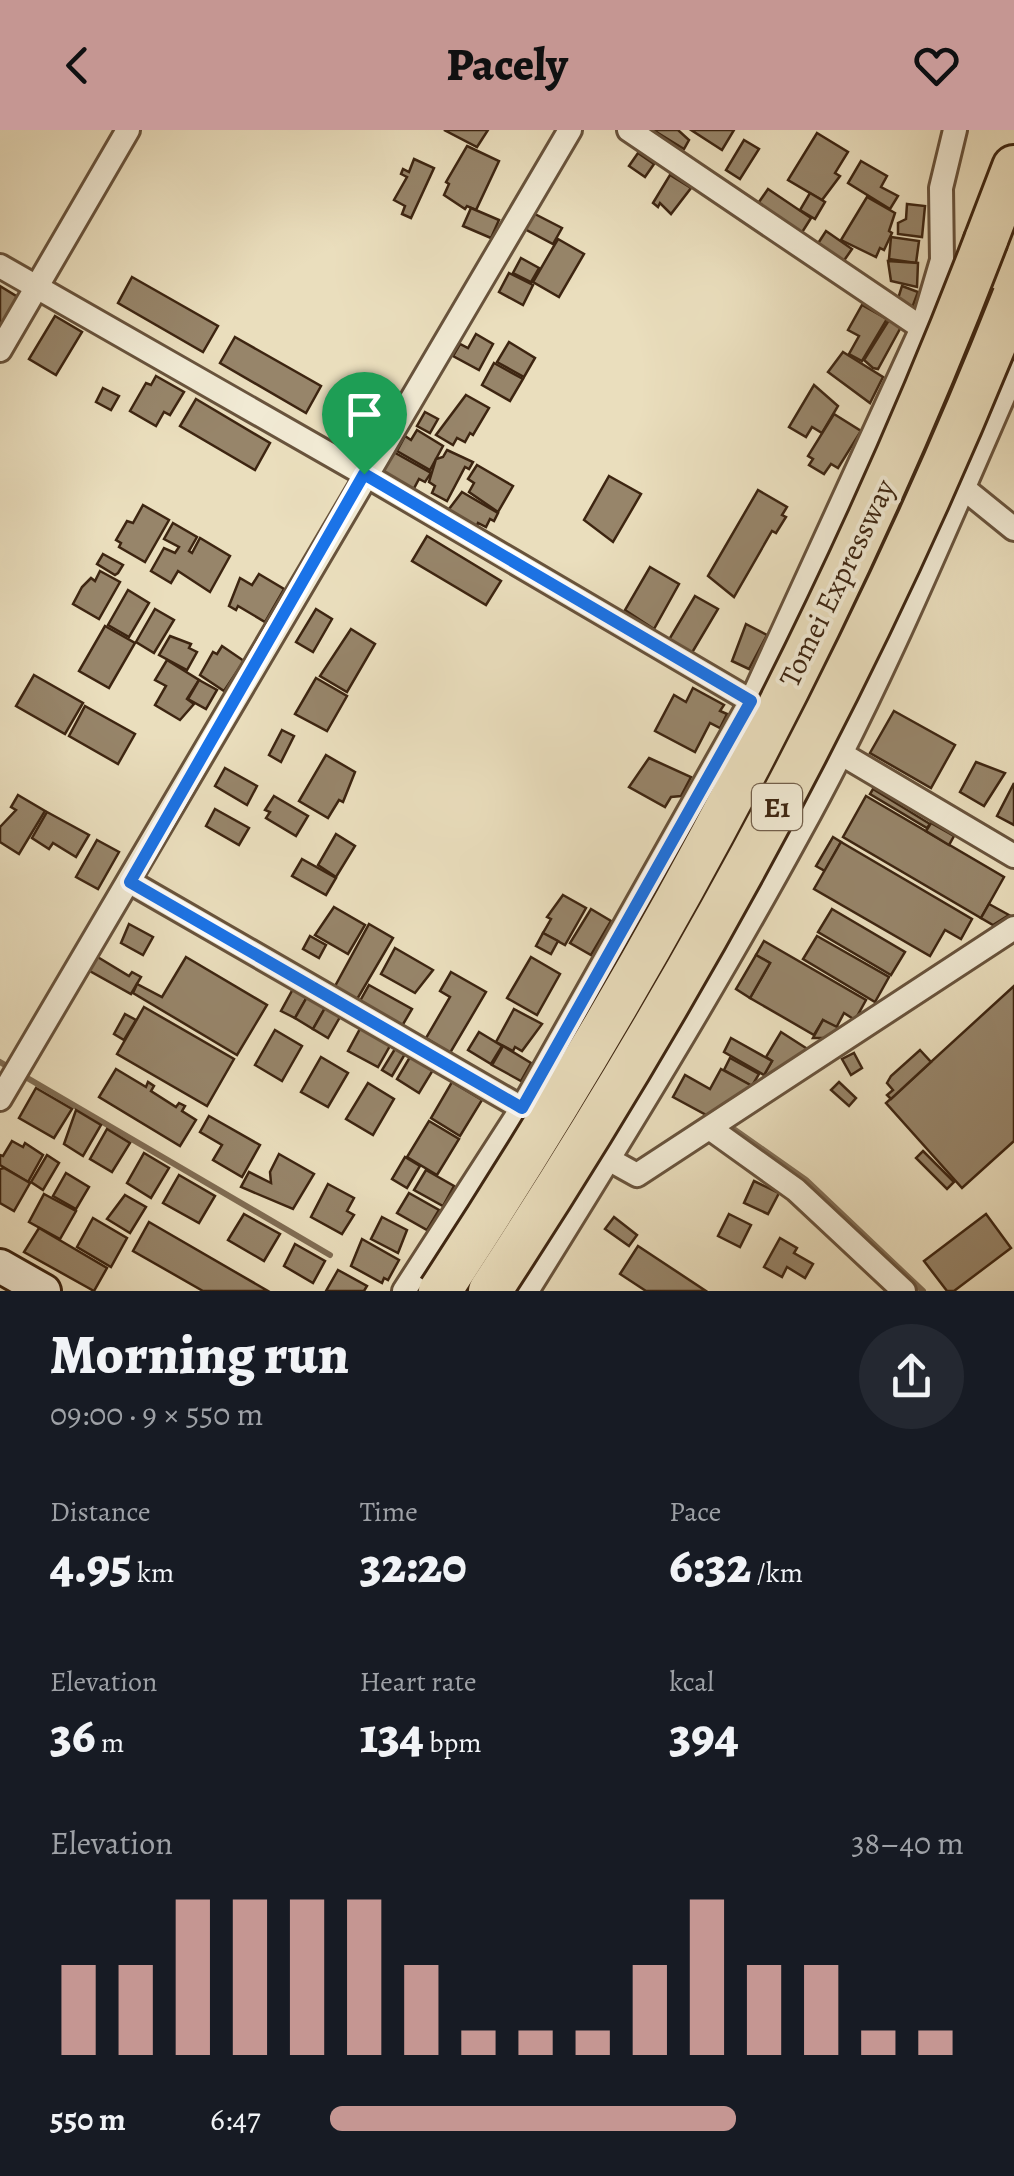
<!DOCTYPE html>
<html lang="en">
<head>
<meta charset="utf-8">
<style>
  :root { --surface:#171b24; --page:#242831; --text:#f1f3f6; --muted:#9ea1a6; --accent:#c59692 }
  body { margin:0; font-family:Alegreya,serif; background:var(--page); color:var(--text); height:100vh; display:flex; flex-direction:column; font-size:38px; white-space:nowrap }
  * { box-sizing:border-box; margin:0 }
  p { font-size:32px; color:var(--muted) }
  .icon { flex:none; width:55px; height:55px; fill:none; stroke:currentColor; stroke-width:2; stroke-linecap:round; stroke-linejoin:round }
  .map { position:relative; height:1161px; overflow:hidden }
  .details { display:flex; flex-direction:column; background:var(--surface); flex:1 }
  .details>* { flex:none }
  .pin { position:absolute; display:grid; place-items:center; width:85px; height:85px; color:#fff; margin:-102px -42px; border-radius:50% 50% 50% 0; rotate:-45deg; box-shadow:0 0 10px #0007 }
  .pin .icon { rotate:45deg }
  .round { display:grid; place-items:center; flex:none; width:105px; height:105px; border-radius:52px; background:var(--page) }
  .summary { display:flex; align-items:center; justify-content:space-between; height:170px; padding:0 50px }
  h1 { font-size:55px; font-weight:800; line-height:75px }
  .figures { display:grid; grid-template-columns:repeat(3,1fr); gap:15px; height:170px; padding:10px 50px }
  .figures div { display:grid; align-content:center }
  .figures b { font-size:50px; font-weight:800 }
  .figures small { font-size:28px; font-weight:400 }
  .figures p { font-size:28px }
  .chart { height:280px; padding:20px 50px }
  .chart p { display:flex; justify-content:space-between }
  .chart svg { width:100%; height:180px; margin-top:10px; stroke:var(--accent); stroke-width:6 }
  ul { padding:0 50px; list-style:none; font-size:32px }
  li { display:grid; grid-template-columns:160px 120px 1fr; align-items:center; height:75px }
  li i { height:25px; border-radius:12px; background:var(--accent) }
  header { display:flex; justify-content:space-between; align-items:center; height:130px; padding:0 50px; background:var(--accent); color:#111; font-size:45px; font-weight:800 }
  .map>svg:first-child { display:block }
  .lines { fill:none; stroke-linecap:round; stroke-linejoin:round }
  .stream { stroke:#816e55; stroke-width:6 }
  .building { fill:#97856a; stroke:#3d2511; stroke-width:2.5 }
  .street-casing { stroke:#68533c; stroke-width:28 }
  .secondary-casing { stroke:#3d2511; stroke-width:38 }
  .highway-casing { stroke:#3d2511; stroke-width:48 }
  .street { stroke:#f1ead4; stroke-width:22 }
  .secondary { stroke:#f1ead4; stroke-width:32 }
  .highway { stroke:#eadebd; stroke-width:42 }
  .highway-bridge-casing { stroke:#3d2511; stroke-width:48; stroke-linecap:butt }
  .highway-bridge { stroke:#eadebd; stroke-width:42 }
  .route-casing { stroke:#fff; stroke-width:20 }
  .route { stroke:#1a73e8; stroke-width:12 }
  .labels { text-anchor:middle; stroke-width:8; stroke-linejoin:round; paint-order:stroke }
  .shield { fill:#f1ead4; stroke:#73604c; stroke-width:2.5 }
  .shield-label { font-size:28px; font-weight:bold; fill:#3d2511 }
  .street-label { font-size:30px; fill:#3d2511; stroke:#f1ead4 }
</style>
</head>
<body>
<header><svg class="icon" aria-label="back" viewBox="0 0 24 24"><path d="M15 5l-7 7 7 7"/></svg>Pacely<svg class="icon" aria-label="heart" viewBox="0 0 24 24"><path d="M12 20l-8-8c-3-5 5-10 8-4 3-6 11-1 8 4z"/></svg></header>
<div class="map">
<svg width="1014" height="1161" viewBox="0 0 1014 1161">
  <rect width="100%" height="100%" fill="#eadebd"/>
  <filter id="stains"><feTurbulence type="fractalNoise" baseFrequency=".002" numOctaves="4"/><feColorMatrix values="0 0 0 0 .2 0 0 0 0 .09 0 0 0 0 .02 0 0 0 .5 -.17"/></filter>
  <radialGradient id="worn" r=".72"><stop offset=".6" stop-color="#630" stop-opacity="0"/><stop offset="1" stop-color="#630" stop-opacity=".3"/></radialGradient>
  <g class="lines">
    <g class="stream">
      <path d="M0,932L330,1125"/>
      <path d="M735,1000L806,1050L923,1161"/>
    </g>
  </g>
  <g class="building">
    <path d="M444,0H488L477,17Z"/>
    <path d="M653,0H678L689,10L684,19Z"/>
    <path d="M691,0H734L722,20Z"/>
    <path d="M817,3L848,22L835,43L840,46L822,70L788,50Z"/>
    <path d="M744,10L759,19L740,49L726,40Z"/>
    <path d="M467,16L499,31L476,80L467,76L465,79L444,65L449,54L446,52Z"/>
    <path d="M638,23L654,34L645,47L629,36Z"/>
    <path d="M414,29L434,38L411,88L402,84L405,76L394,70L407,47L401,44L403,39L409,42Z"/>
    <path d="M861,31L887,46L881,57L898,66L890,79L848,53Z"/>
    <path d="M670,45L691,58L671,84L660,73L658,77L653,73Z"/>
    <path d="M768,59L811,88L801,104L757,75Z"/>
    <path d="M810,63L825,72L815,89L800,80Z"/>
    <path d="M867,67L895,83L889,101L892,103L884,120L880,118L876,127L841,110Z"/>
    <path d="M907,74L925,76L922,107L898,104V93L906,89Z"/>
    <path d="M471,78L499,90L491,108L463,96Z"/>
    <path d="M531,82L562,98L553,114L521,97Z"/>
    <path d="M826,101L852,119L843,132L817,115Z"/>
    <path d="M891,107L919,111L916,133L889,129Z"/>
    <path d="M558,109L584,124L559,167L533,152Z"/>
    <path d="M521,128L539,138L531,152L513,143Z"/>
    <path d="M888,131L918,133L917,157L891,151Z"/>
    <path d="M509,143L533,155L523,175L499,162Z"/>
    <path d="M132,147L218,196L203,222L118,173Z"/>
    <path d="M0,156L21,169L5,194L0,191Z"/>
    <path d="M902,156L918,162L912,178L897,172Z"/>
    <path d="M862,175L887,189L862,231L849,224L859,206L848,200Z"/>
    <path d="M55,186L82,202L56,245L29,229Z"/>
    <path d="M889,190L901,197L878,239L873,238L864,230Z"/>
    <path d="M476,204L493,214L479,240L453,226L460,214L468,218Z"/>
    <path d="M235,207L321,256L306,283L220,233Z"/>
    <path d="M509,212L535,228L524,247L497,232Z"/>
    <path d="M843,222L883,247L870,273L828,242Z"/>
    <path d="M494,233L523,249L510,271L482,255Z"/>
    <path d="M156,246L184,262L170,285L164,282L156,296L130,281L146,253L151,255Z"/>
    <path d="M814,255L838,276L822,303L812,297L806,307L789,297Z"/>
    <path d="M103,258L119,266L111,280L96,272Z"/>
    <path d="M466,265L489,278L473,305L470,303L465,312L457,308L453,315L436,305Z"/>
    <path d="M196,269L270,313L255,340L180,296Z"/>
    <path d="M425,282L438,289L430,303L417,296Z"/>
    <path d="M834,284L861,301L838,338L831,334L824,344L809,335L813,329L808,326Z"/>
    <path d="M417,300L443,316L430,340L397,321L405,306L411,310Z"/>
    <path d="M390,320L431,343L425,352L419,349L411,364L379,345Z"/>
    <path d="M447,320L473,332L469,339L465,337L447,371L432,363L435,356L429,352L436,329L443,327Z"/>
    <path d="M477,335L513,356L498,382L469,362L474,353L468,349Z"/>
    <path d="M609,346L641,364L613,412L584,390Z"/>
    <path d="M758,360L787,377L782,385L786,387L776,403L772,401L734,467L708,446Z"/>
    <path d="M462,362L498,383L494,391L490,389L486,397L478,393L476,398L446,383Z"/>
    <path d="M143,375L169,390L145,432L119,417L121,413L116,410L127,391L133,393Z"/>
    <path d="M173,393L197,407L189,421L192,423L200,408L230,426L210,462L178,441L171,453L151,441L164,418L175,423L179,417L164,409Z"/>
    <path d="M427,406L501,451L486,475L412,431Z"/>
    <path d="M103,424L123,435L118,443L115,445L97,434Z"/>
    <path d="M650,437L679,454L654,499L625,480Z"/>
    <path d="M100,441L120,452L99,489L73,474L82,457L91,448L95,451Z"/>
    <path d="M259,444L284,459L265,492L238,476L236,480L229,476L240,448L252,455Z"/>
    <path d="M128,460L149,473L129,507L108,495Z"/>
    <path d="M695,466L718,479L690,526L667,513Z"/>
    <path d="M155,479L174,490L154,523L136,512Z"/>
    <path d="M316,479L332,489L313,522L296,512Z"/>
    <path d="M746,494L767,505L749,539L732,531Z"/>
    <path d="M105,496L135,513L109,558L79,541Z"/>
    <path d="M351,499L375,514L347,562L320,546Z"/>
    <path d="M170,506L191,514L189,518L197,522L187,540L159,525Z"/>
    <path d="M222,516L244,531L224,561L200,545L213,522L217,524Z"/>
    <path d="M167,530L199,550L187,569L194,574L180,590L155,575L166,556L155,550Z"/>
    <path d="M34,545L83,573L65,604L16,576Z"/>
    <path d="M316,548L347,566L327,601L295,584Z"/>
    <path d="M199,550L217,560L206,579L188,569Z"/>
    <path d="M693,558L724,575L720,581L727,584L720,598L710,593L695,622L655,601L674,565L686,572Z"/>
    <path d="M85,576L135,604L118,634L69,606Z"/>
    <path d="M894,581L955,615L931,658L870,623Z"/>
    <path d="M282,600L294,606L281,632L269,625Z"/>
    <path d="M326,625L355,642L343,672L339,670L328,688L299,671Z"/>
    <path d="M649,628L691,647L681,666L671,667L665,677L629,657Z"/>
    <path d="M976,632L1005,643L984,676L960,662Z"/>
    <path d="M225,638L257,656L247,675L215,656Z"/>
    <path d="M1014,653V695L997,686Z"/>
    <path d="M873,659L930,694L927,698L870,664Z"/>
    <path d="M18,665L45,681L19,724L0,712V697L16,680L11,677Z"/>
    <path d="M274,666L308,686L296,706L266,688L270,682L265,680Z"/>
    <path d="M866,666L1004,747L981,788L843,707Z"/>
    <path d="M215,679L249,698L239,715L206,696Z"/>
    <path d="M47,682L89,705L76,727L53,713L49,719L32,708Z"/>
    <path d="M931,693L954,706L949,715L926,701Z"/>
    <path d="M336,704L355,716L336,747L318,735Z"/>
    <path d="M833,707L841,712L825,741L816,736Z"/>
    <path d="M97,710L119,722L98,759L76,747Z"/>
    <path d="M841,712L972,789L961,809L945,800L930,826L814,759Z"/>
    <path d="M302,729L336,748L326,765L292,746Z"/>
    <path d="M563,765L586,778L565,815L543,803L551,789L547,787Z"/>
    <path d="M989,774L1009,785L993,795L981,788Z"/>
    <path d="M334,777L365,795L348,824L315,805Z"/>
    <path d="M591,779L611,791L591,825L570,813Z"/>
    <path d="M832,779L905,822L891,845L818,802Z"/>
    <path d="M129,794L153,807L143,825L121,813Z"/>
    <path d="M369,794L393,808L356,871L334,858Z"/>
    <path d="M543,803L558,811L551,824L536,816Z"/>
    <path d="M310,806L326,815L319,828L303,819Z"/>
    <path d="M817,806L889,847L875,872L803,829Z"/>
    <path d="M764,811L866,870L855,890L844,883L836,898L823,890L814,905L750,868L770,833L756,825Z"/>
    <path d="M395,818L433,840L415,863L381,844Z"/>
    <path d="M756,825L770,833L750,868L736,859Z"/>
    <path d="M96,826L129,846L132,842L141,847L131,864L88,840Z"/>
    <path d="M186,827L267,875L237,925L133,863L137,854L162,867Z"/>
    <path d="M531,827L560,844L537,885L507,868Z"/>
    <path d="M451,842L486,862L450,923L426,908L450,867L440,861Z"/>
    <path d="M369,855L412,879L402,896L360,871Z"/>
    <path d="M1014,856V1011L962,1058L886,973Z"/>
    <path d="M293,859L307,867L295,888L281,881Z"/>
    <path d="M307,867L325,878L313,899L295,888Z"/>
    <path d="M144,877L234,929L207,976L117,924Z"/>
    <path d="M325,878L340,887L328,908L313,899Z"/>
    <path d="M514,879L542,894L522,921L515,917L513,921L496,912Z"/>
    <path d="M125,884L136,890L124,910L114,904Z"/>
    <path d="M823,890L841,899L828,908H813Z"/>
    <path d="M361,897L391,914L378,937L348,921Z"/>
    <path d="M275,900L302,916L282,951L255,935Z"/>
    <path d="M479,902L502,916L491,934L468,920Z"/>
    <path d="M781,902L809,920L766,949L764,945L772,931L766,927Z"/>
    <path d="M731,908L772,931L764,945L724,922Z"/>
    <path d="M503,916L531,933L521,951L492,935Z"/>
    <path d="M395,919L405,924L392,946L382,940Z"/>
    <path d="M920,920L931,932L891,969L887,965L893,960L887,953L891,946Z"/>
    <path d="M854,923L862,938L851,945L842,929Z"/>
    <path d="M321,927L348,943L328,977L301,962Z"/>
    <path d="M410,927L433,940L419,963L397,949Z"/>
    <path d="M730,928L759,944L752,956L724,940Z"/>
    <path d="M116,939L146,957L148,952L154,956L151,961L176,977L179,973L185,976L182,981L196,990L180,1016L99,967Z"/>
    <path d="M721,939L754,957L710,987L673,967L685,945L710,959Z"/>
    <path d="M452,952L482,970L460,1006L431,988Z"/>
    <path d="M839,952L856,968L849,976L831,960Z"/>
    <path d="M368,953L394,969L373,1005L346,989Z"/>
    <path d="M36,958L72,979L54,1008L19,988Z"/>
    <path d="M76,980L101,995L83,1026L64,1014Z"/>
    <path d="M209,986L260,1015L242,1047L213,1030L222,1015L200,1002Z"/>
    <path d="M429,991L459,1009L437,1045L407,1027Z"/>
    <path d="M107,999L130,1013L112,1042L90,1029Z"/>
    <path d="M12,1011L23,1017L25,1013L43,1025L28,1052L0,1035V1025L3,1026Z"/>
    <path d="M923,1021L954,1052L947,1059L916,1028Z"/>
    <path d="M144,1023L169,1038L151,1068L127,1053Z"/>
    <path d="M279,1024L314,1044L293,1079L241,1057L249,1042L271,1053L270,1042Z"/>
    <path d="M47,1025L59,1033L43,1060L31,1052Z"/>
    <path d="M405,1027L420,1036L407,1058L392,1049Z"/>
    <path d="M4,1038L30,1053L14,1081L0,1073V1039Z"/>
    <path d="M426,1040L454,1056L443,1076L414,1060Z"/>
    <path d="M66,1043L89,1057L76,1079L53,1066Z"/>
    <path d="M179,1045L215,1066L199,1093L163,1073Z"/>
    <path d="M754,1051L779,1063L768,1084L744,1073Z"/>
    <path d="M328,1054L354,1068L347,1081L354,1085L342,1104L311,1087Z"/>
    <path d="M409,1063L439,1080L427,1100L397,1083Z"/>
    <path d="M44,1064L76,1081L60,1109L29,1092Z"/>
    <path d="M125,1065L146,1077L130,1103L107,1089Z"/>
    <path d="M244,1084L280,1104L264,1131L228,1110Z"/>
    <path d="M729,1084L751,1095L740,1117L718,1106Z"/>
    <path d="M986,1084L1011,1118L954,1161H947L924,1131Z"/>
    <path d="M382,1087L407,1100L398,1123L371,1109Z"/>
    <path d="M614,1087L637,1105L629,1116L605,1099Z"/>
    <path d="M93,1088L127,1108L111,1137L77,1117Z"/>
    <path d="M149,1092L268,1161H203L133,1121Z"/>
    <path d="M39,1098L107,1138L94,1161L24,1122Z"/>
    <path d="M780,1108L797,1118L794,1123L813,1134L805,1148L787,1137L782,1147L764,1137Z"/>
    <path d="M362,1109L399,1130L388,1150L384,1148L382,1153L351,1136Z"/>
    <path d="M295,1114L325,1131L313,1153L284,1136Z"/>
    <path d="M638,1116L706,1161H646L620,1144Z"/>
    <path d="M338,1140L367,1156L364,1161H326Z"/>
  </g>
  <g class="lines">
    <g class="street-casing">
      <g id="street">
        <path d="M629,0L922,198"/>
        <path d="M0,136L364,344L751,571"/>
        <path d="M0,220L128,0"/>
        <path d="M898,305L1014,399"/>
        <path d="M840,623L1014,726"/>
        <path d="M130,752L522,978"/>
        <path d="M0,969L570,0"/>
        <path d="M711,999L796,1060L904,1161"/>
        <path d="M610,1030L637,1045L1014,798"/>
        <path d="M404,1161L522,978L751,571L922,198L942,130L941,58L955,0"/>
        <path d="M527,1161C621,1010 714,859 799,703C881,555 946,397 1014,242"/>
      </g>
    </g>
    <g class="secondary-casing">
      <path id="secondary" d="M0,1136L44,1161"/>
    </g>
    <g class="highway-casing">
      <path id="highway" d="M986,110L1014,37"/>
    </g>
    <use href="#street" class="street"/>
    <use href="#secondary" class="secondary"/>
    <use href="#highway" class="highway"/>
    <g class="highway-bridge-casing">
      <g id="highway-bridge">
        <path d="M440,1161C656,831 845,479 986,110"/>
        <path d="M490,1161C695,848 876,515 1014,166"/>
      </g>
    </g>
    <use href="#highway-bridge" class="highway-bridge"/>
  </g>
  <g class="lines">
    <g class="route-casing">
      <path id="route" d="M364,344L751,571L522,978L130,752Z"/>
    </g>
    <use href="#route" class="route"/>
  </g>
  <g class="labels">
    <rect class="shield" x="752" y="654" width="50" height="46" rx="8"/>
    <g class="shield-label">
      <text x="777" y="687">E1</text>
    </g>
    <g class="street-label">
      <text transform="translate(837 453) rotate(-64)" y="10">Tomei Expressway</text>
    </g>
  </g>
  <rect width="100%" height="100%" filter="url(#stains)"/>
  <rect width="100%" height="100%" fill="url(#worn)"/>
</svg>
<div class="pin" style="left:364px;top:344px;background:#1e9e55"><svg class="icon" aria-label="arrive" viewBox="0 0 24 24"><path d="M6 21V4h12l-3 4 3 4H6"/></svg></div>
</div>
<section class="details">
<div class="summary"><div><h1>Morning run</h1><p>09:00 · 9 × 550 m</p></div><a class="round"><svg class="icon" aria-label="share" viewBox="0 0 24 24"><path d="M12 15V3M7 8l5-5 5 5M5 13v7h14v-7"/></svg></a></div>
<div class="figures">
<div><p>Distance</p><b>4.95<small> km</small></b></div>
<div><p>Time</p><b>32:20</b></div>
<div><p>Pace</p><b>6:32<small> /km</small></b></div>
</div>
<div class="figures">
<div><p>Elevation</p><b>36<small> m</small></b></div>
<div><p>Heart rate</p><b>134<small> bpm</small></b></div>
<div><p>kcal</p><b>394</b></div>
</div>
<div class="chart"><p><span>Elevation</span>38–40 m</p>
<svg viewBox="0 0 160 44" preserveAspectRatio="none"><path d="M5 44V22M15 44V22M25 44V6M35 44V6M45 44V6M55 44V6M65 44V22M75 44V38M85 44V38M95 44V38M105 44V22M115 44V6M125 44V22M135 44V22M145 44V38M155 44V38"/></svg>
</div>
<ul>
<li><b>550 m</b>6:47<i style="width:64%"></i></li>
</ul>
</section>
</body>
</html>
